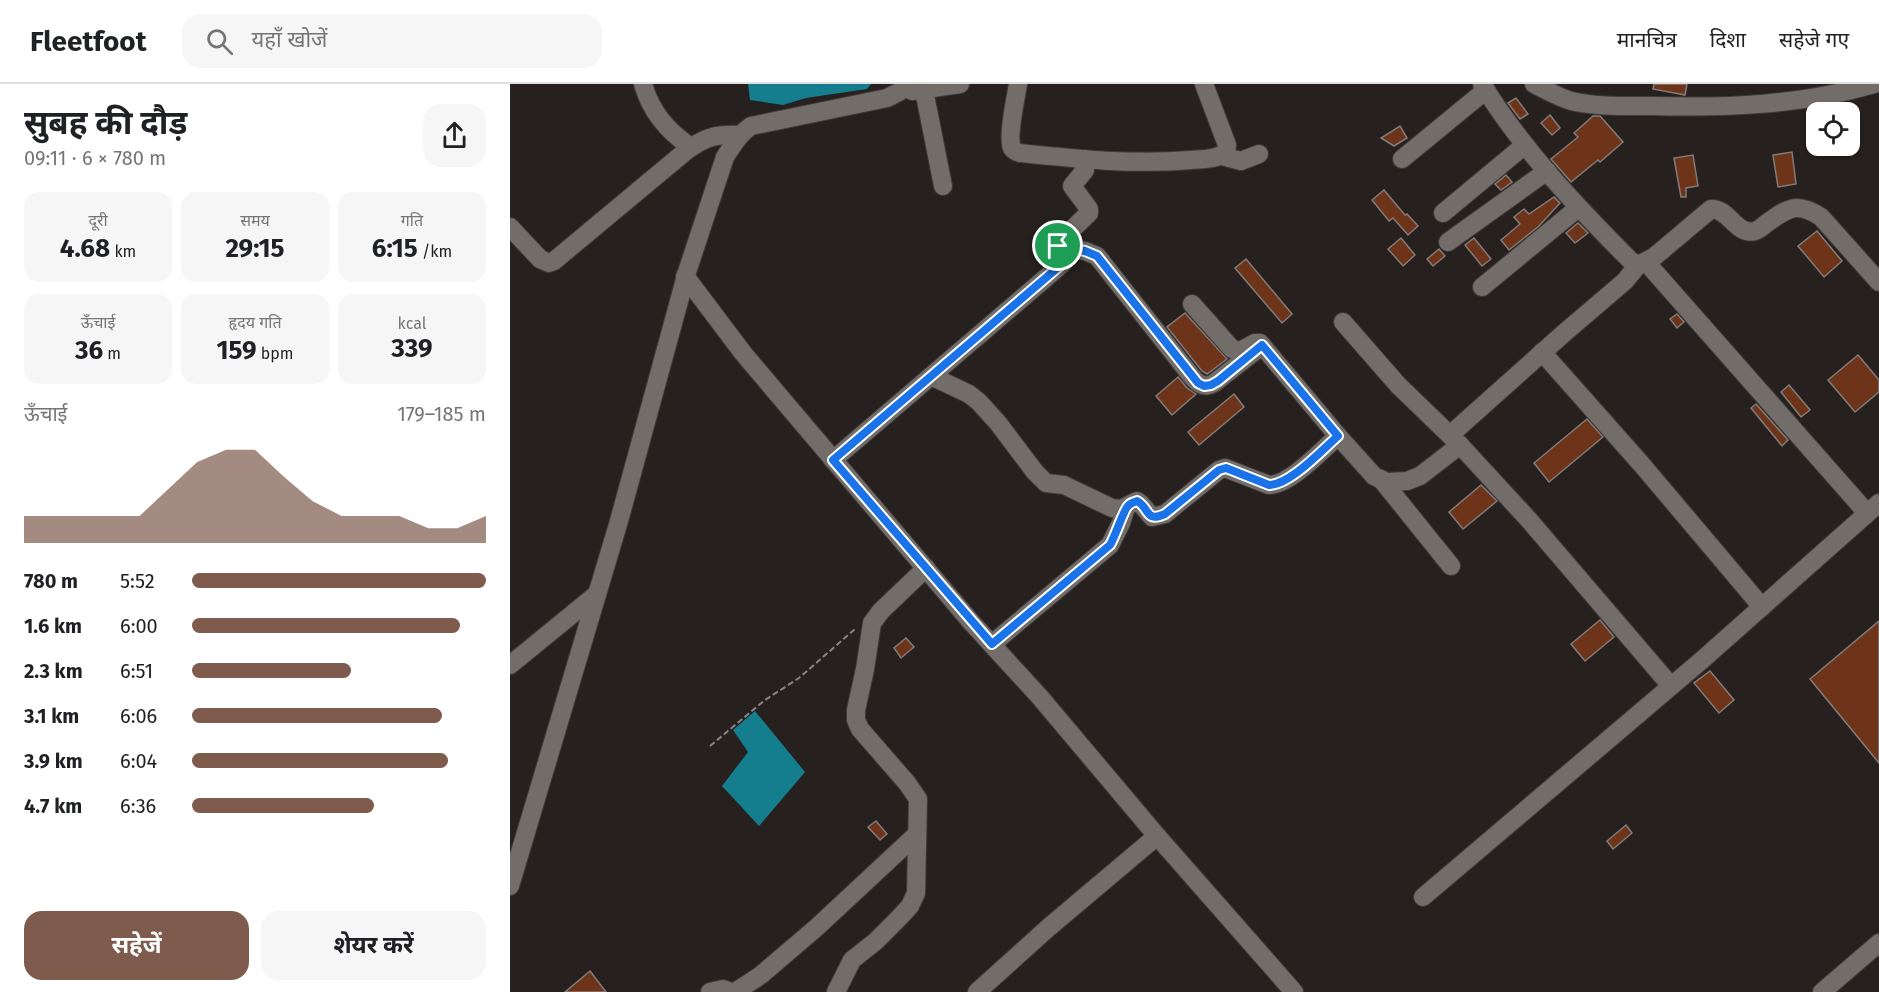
<!DOCTYPE html>
<html lang="hi">
<head>
<meta charset="utf-8">
<style>
  :root { --surface:#fff; --page:#f6f6f6; --text:#202124; --muted:#757577; --line:#e0e0e0; --accent:#7e5b4c }
  body { margin:0; font-family:"Fira Sans","Noto Sans Devanagari",sans-serif; background:var(--page); color:var(--text); height:100vh; display:flex; flex-direction:column; font-size:22px; white-space:nowrap }
  * { box-sizing:border-box; margin:0 }
  p { font-size:20px; color:var(--muted) }
  .icon { flex:none; width:33px; height:33px; fill:none; stroke:currentColor; stroke-width:2; stroke-linecap:round; stroke-linejoin:round }
  .map { position:relative; flex:1; overflow:hidden }
  .panel { display:flex; flex-direction:column; background:var(--surface); width:510px }
  .panel>* { flex:none }
  .tools { position:absolute; left:1296px; top:18px; display:grid; gap:12px }
  .tools a { display:grid; place-items:center; width:54px; height:54px; border-radius:12px; background:var(--surface); box-shadow:0 2px 4px #0004; font-size:30px }
  .pin { position:absolute; display:grid; place-items:center; width:51px; height:51px; color:#fff; margin:-26px; border:3px solid #fff; border-radius:50%; box-shadow:0 2px 6px #0007 }
  .round { display:grid; place-items:center; flex:none; width:63px; height:63px; border-radius:18px; background:var(--page) }
  .overview { display:flex; align-items:center; justify-content:space-between; height:102px; padding:0 24px }
  h1 { font-size:33px; font-weight:700; line-height:45px }
  .figures { display:grid; grid-template-columns:repeat(3,1fr); gap:9px; height:102px; padding:6px 24px }
  .figures div { display:grid; align-content:center; border-radius:15px; background:var(--page); text-align:center }
  .figures b { font-size:26px; font-weight:700 }
  .figures small { font-size:16px; font-weight:400 }
  .figures p { font-size:16px }
  .chart { height:168px; padding:12px 24px }
  .chart p { display:flex; justify-content:space-between }
  .chart svg { width:100%; height:108px; margin-top:6px; fill:var(--accent); opacity:.7 }
  .button { display:flex; gap:12px; margin-top:auto; padding:12px 24px }
  .button a { flex:1; height:69px; border-radius:18px; background:var(--accent); color:#fff; font-size:24px; font-weight:700; line-height:69px; text-align:center }
  .button a+a { background:var(--page); color:var(--text) }
  ul { padding:0 24px; list-style:none; font-size:20px }
  li { display:grid; grid-template-columns:96px 72px 1fr; align-items:center; height:45px }
  li i { height:15px; border-radius:8px; background:var(--accent) }
  header { display:flex; align-items:center; gap:36px; box-sizing:border-box; height:84px; padding:0 30px; background:var(--surface); border-bottom:2px solid var(--line) }
  header strong { font-size:28px }
  nav { display:flex; gap:33px; margin-inline-start:auto; font-size:21px }
  .search { width:420px; height:54px; background:var(--page); display:flex; align-items:center; gap:15px; box-sizing:border-box; padding:0 21px; border-radius:18px; color:var(--muted); font-size:22px }
  main { display:flex; flex:1; min-height:0 }
  .map>svg:first-child { display:block }
  .water { fill:#147d8e }
  .building { fill:#6e341a; stroke:#827b79; stroke-width:1.5 }
  .lines { fill:none; stroke-linecap:round; stroke-linejoin:round }
  .minor-casing { stroke:#403b39; stroke-width:20 }
  .path { stroke:#898482; stroke-width:2; stroke-dasharray:6 3; stroke-linecap:butt }
  .minor { stroke:#736d6a; stroke-width:18 }
  .route-casing { stroke:#fff; stroke-width:12 }
  .route { stroke:#1a73e8; stroke-width:8 }
</style>
</head>
<body>
<header>
<strong>Fleetfoot</strong>
<div class="search"><svg class="icon" aria-label="search" viewBox="0 0 24 24"><circle cx="10" cy="10" r="6"/><path d="M15 15l6 6"/></svg>यहाँ खोजें</div>
<nav><a>मानचित्र</a><a>दिशा</a><a>सहेजे गए</a></nav>
</header>
<main>
<section class="panel">
<div class="overview"><div><h1>सुबह की दौड़</h1><p>09:11 · 6 × 780 m</p></div><a class="round"><svg class="icon" aria-label="share" viewBox="0 0 24 24"><path d="M12 15V3M7 8l5-5 5 5M5 13v7h14v-7"/></svg></a></div>
<div class="figures">
<div><p>दूरी</p><b>4.68<small> km</small></b></div>
<div><p>समय</p><b>29:15</b></div>
<div><p>गति</p><b>6:15<small> /km</small></b></div>
</div>
<div class="figures">
<div><p>ऊँचाई</p><b>36<small> m</small></b></div>
<div><p>हृदय गति</p><b>159<small> bpm</small></b></div>
<div><p>kcal</p><b>339</b></div>
</div>
<div class="chart"><p><span>ऊँचाई</span>179–185 m</p>
<svg viewBox="0 0 160 44" preserveAspectRatio="none"><path d="M0 44V33L10 33L20 33L30 33L40 33L50 22L60 11L70 6L80 6L90 17L100 27L110 33L120 33L130 33L140 38L150 38L160 33V44z"/></svg>
</div>
<ul>
<li><b>780 m</b>5:52<i style="width:100%"></i></li>
<li><b>1.6 km</b>6:00<i style="width:91%"></i></li>
<li><b>2.3 km</b>6:51<i style="width:54%"></i></li>
<li><b>3.1 km</b>6:06<i style="width:85%"></i></li>
<li><b>3.9 km</b>6:04<i style="width:87%"></i></li>
<li><b>4.7 km</b>6:36<i style="width:62%"></i></li>
</ul>
<div class="button"><a>सहेजें</a><a>शेयर करें</a></div>
</section>
<div class="map">
<svg width="1369" height="908" viewBox="0 0 1369 908">
  <rect width="100%" height="100%" fill="#26211e"/>
  <g class="water">
    <path d="M238,0H361L357,5L296,14L273,21L240,16Z"/>
    <path d="M245,627L295,688L249,742L212,702L238,668L223,646Z"/>
  </g>
  <g class="building">
    <path d="M1144,0H1177L1175,11L1143,5Z"/>
    <path d="M1006,14L1018,30L1010,35L998,19Z"/>
    <path d="M1040,31L1050,44L1042,51L1031,39Z"/>
    <path d="M1083,32H1090L1113,58L1090,78L1088,76L1061,98L1041,75L1068,53L1064,49Z"/>
    <path d="M890,42L897,54L884,62L871,54Z"/>
    <path d="M1282,68L1286,100L1268,103L1263,71Z"/>
    <path d="M1183,71L1188,102L1176,104V113H1171L1164,74Z"/>
    <path d="M996,91L1002,98L991,106L985,100Z"/>
    <path d="M874,106L895,131L897,130L908,142L898,151L883,134L879,137L862,116Z"/>
    <path d="M1044,113L1050,119L1029,142L999,166L991,156L1010,140L1004,133L1014,125L1019,130Z"/>
    <path d="M1068,139L1078,149L1065,159L1056,149Z"/>
    <path d="M1307,147L1332,177L1314,193L1288,162Z"/>
    <path d="M891,154L905,171L893,182L878,165Z"/>
    <path d="M964,154L981,175L972,182L955,161Z"/>
    <path d="M929,165L935,172L923,182L917,175Z"/>
    <path d="M736,175L782,230L772,239L725,184Z"/>
    <path d="M675,229L717,275L697,290L692,287L657,243Z"/>
    <path d="M1167,230L1174,238L1167,244L1160,235Z"/>
    <path d="M1348,271L1369,296V308L1345,328L1318,296Z"/>
    <path d="M668,293L677,304L686,310L662,331L646,312Z"/>
    <path d="M1279,301L1300,326L1291,333L1271,308Z"/>
    <path d="M724,310L734,323L689,361L678,348Z"/>
    <path d="M1246,320L1278,356L1272,362L1241,324Z"/>
    <path d="M1077,335L1093,353L1039,398L1024,379Z"/>
    <path d="M971,401L987,417L953,445L939,428Z"/>
    <path d="M1090,536L1104,553L1075,577L1061,560Z"/>
    <path d="M1369,537V679L1300,595Z"/>
    <path d="M396,554L404,563L391,574L384,564Z"/>
    <path d="M1200,587L1224,616L1209,629L1184,599Z"/>
    <path d="M366,737L377,750L370,756L358,743Z"/>
    <path d="M1116,741L1122,749L1103,765L1097,757Z"/>
    <path d="M80,887L96,908H55Z"/>
  </g>
  <g class="lines">
    <g class="minor-casing">
      <g id="minor">
        <path d="M133,0C141,28 157,47 181,63"/>
        <path d="M508,0C506,13 497,53 502,64C504,67 506,68 510,69C567,75 623,81 681,76C692,75 707,76 716,68L717,61L694,0"/>
        <path d="M972,0C1012,65 1067,123 1121,177L1128,181L1144,173L1201,125C1219,124 1226,152 1245,147C1249,146 1253,142 1257,139C1278,124 1287,117 1311,133L1369,198"/>
        <path d="M1024,0C1036,6 1048,13 1061,17C1087,23 1116,22 1143,22C1218,24 1292,21 1364,0"/>
        <path d="M414,6L433,102"/>
        <path d="M402,7L450,0"/>
        <path d="M712,72L731,77L749,70"/>
        <path d="M892,75L976,6"/>
        <path d="M933,129L1010,65"/>
        <path d="M0,143L30,175L39,179L44,177L176,67C195,53 206,50 230,51"/>
        <path d="M938,158L1037,87"/>
        <path d="M548,163L575,167L587,172L683,294C689,301 695,304 704,299L749,264"/>
        <path d="M1136,178L1357,429"/>
        <path d="M175,192L233,269L299,347L462,539L529,612L647,752L784,908"/>
        <path d="M972,203L1068,124"/>
        <path d="M682,220L722,265L730,267L745,259H750L828,352L864,392L876,398L897,397L910,392L950,361"/>
        <path d="M833,238L888,301L950,361L1019,436L1161,602"/>
        <path d="M1032,268L1133,382L1252,523"/>
        <path d="M421,292L459,310L469,318L488,339L525,388L536,399L554,401L602,424L611,425L627,417L631,420L642,433L655,430L709,386L715,384L759,401C780,401 812,366 828,352"/>
        <path d="M940,351L1053,250L1115,197L1128,181"/>
        <path d="M323,376L552,180L555,176C553,170 548,165 548,159L579,129V125L562,102L575,86V75"/>
        <path d="M871,395L941,482"/>
        <path d="M482,560L600,461L611,439L616,423"/>
        <path d="M0,581L87,510"/>
        <path d="M0,802L109,437L177,188L215,73C223,61 229,50 241,42L377,14L389,8L397,0"/>
        <path d="M913,813L1192,576L1369,419"/>
        <path d="M200,908L213,905L221,908"/>
        <path d="M225,908L251,891L306,844L407,750"/>
        <path d="M326,908L342,876L366,857L388,835L400,822L406,809L408,715L397,699L350,645L346,636V626L355,585L362,539L371,527L416,484"/>
        <path d="M467,908L538,844L647,752"/>
        <path d="M1312,908L1369,859"/>
      </g>
    </g>
    <path class="path" d="M200,662L255,616L289,594L345,545"/>
    <use href="#minor" class="minor"/>
  </g>
  <g class="lines">
    <g class="route-casing">
      <path id="route" d="M548,162L575,167L587,172L688,299L694,302L701,301L708,297L752,261L828,352C812,366 780,401 759,401L716,384L709,386L655,430C635,439 640,424 627,417C623,419 621,418 618,422C614,425 605,453 600,461L482,560L323,376L552,180L555,176Z"/>
    </g>
    <use href="#route" class="route"/>
  </g>
</svg>
<div class="tools">
<a><svg class="icon" aria-label="locate" viewBox="0 0 24 24"><circle cx="12" cy="12" r="6"/><path d="M12 2v4M12 18v4M2 12h4M18 12h4"/></svg></a>
</div>
<div class="pin" style="left:548px;top:162px;background:#1e9e55"><svg class="icon" aria-label="arrive" viewBox="0 0 24 24"><path d="M6 21V4h12l-3 4 3 4H6"/></svg></div>
</div>
</main>
</body>
</html>
